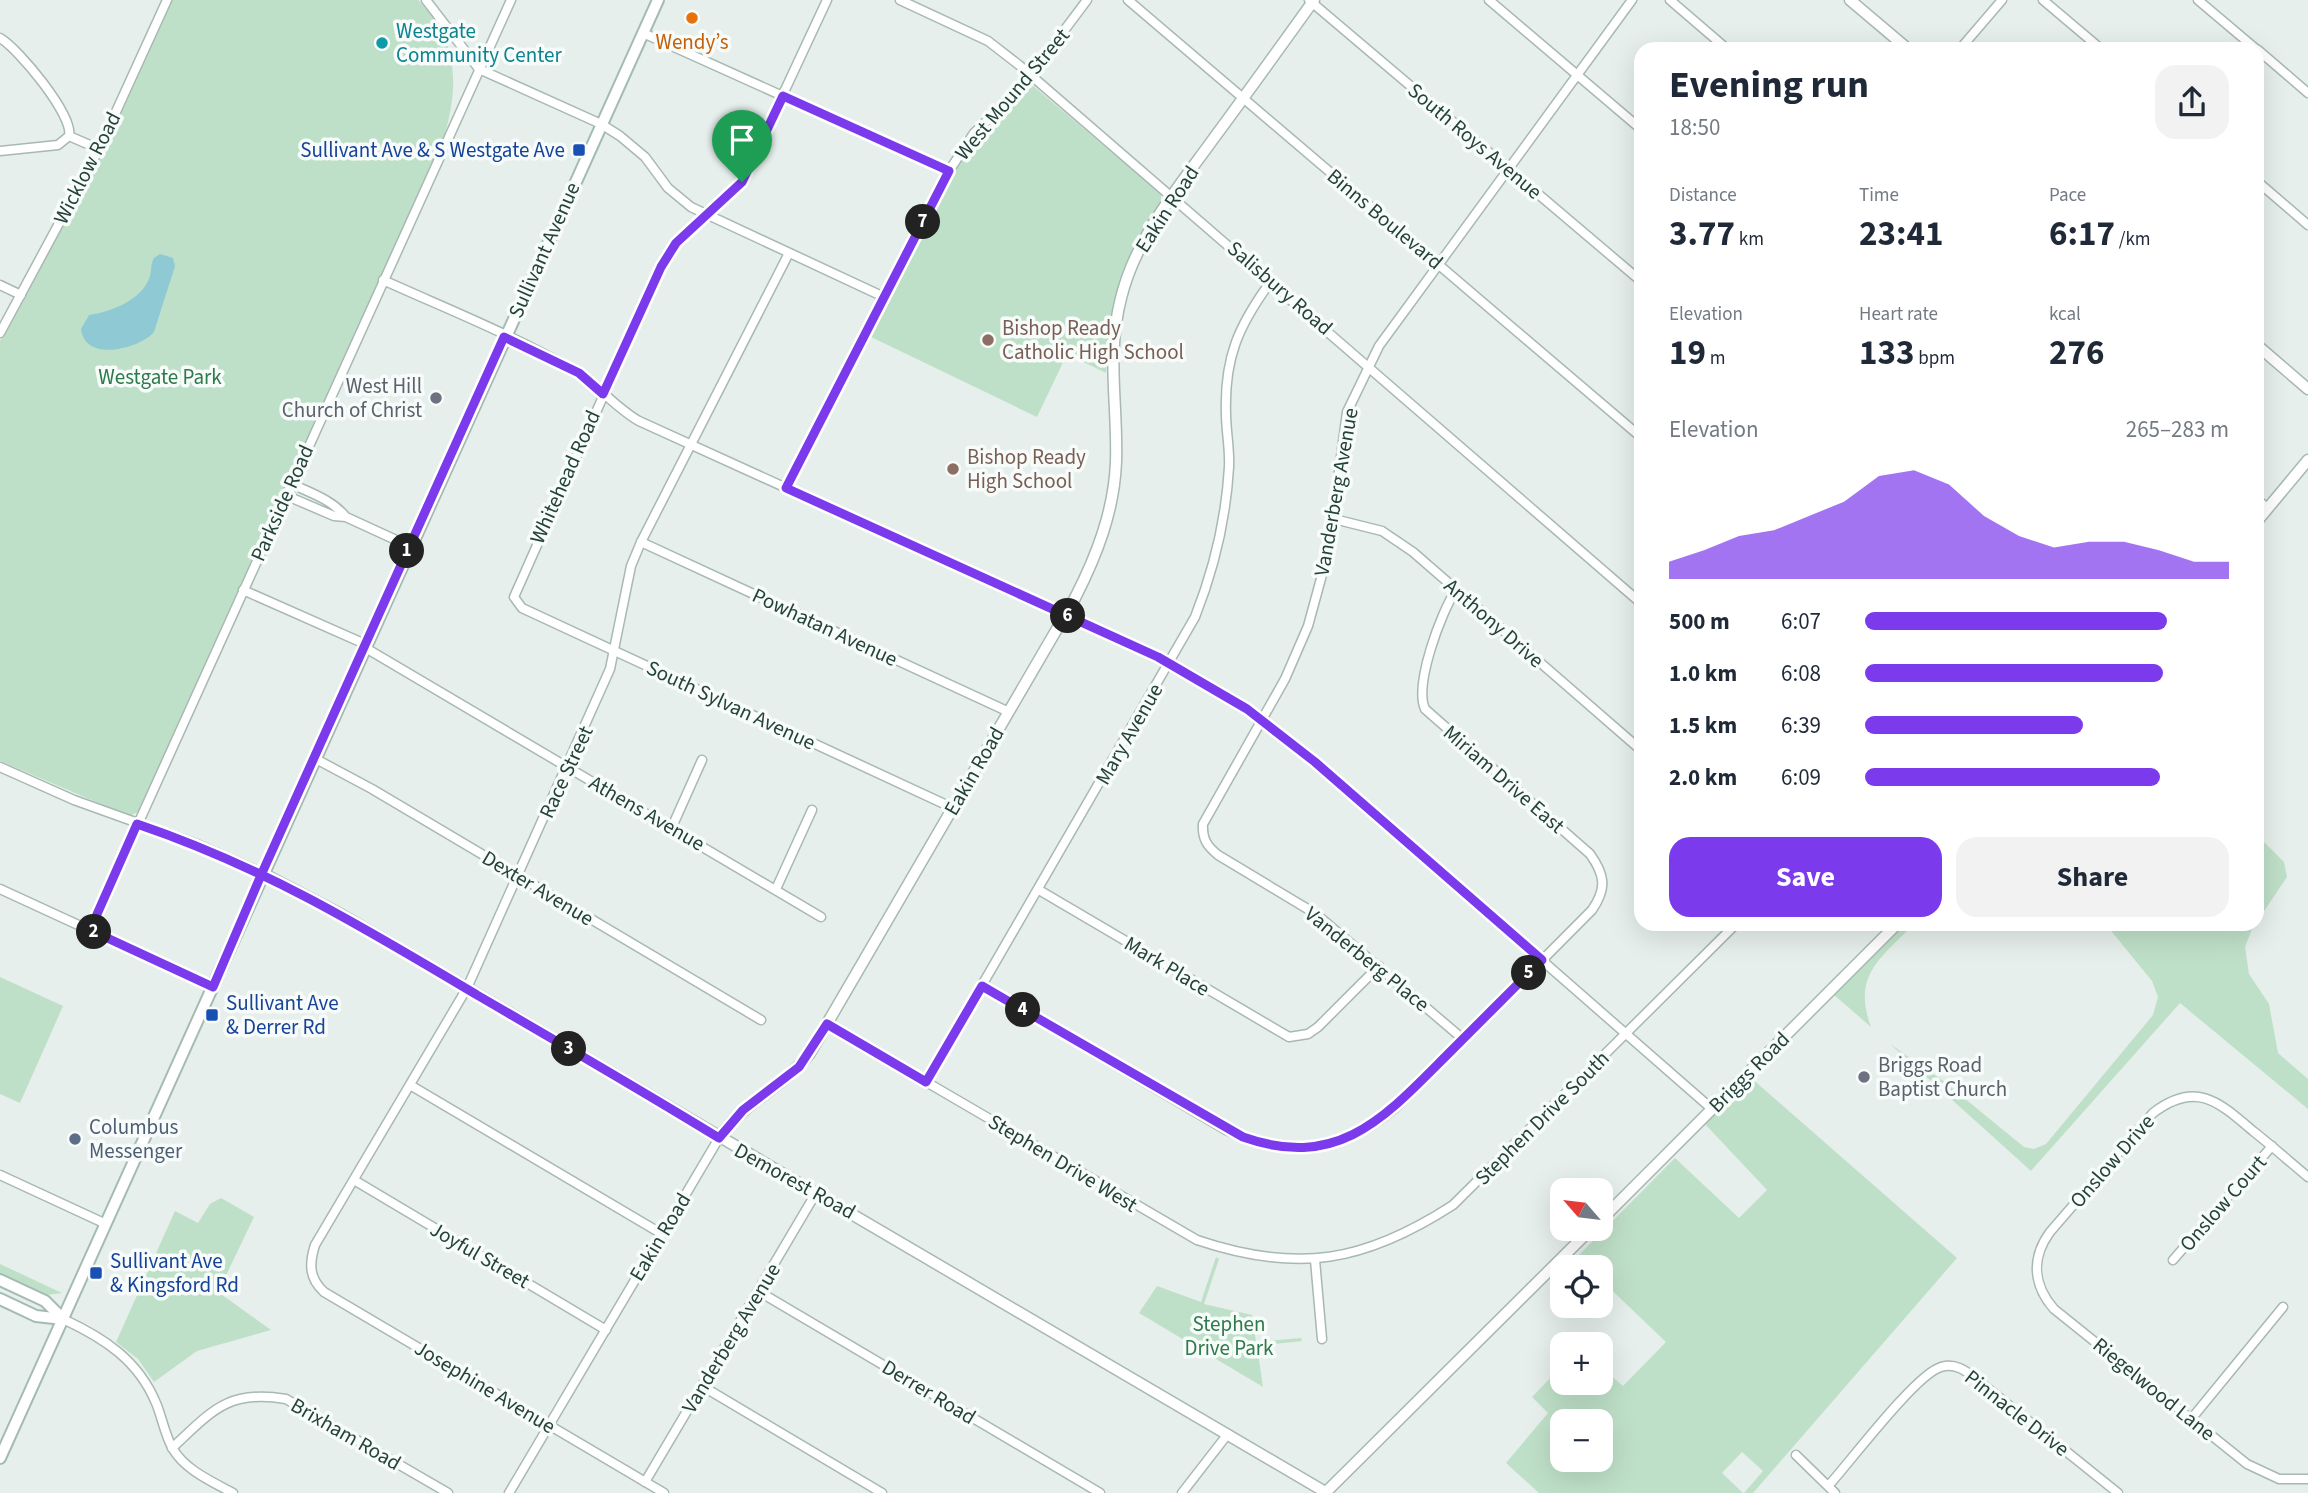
<!DOCTYPE html>
<html lang="en">
<head>
<meta charset="utf-8">
<style>
  :root { --surface:#fff; --page:#f2f2f3; --text:#1f2937; --muted:#747a83; --accent:#7c3aed }
  body { margin:0; font-family:"Source Sans 3",sans-serif; background:var(--page); color:var(--text); height:100vh; display:flex; flex-direction:column; font-size:26px; white-space:nowrap }
  * { box-sizing:border-box; margin:0 }
  p { font-size:23px; color:var(--muted) }
  .icon { flex:none; width:38px; height:38px; fill:none; stroke:currentColor; stroke-width:2; stroke-linecap:round; stroke-linejoin:round }
  .map { position:relative; flex:1; overflow:hidden }
  .sheet { position:absolute; left:1634px; top:42px; width:630px; height:889px; display:flex; flex-direction:column; background:var(--surface); border-radius:21px; box-shadow:0 7px 28px #0002 }
  .sheet>* { flex:none }
  .needle { width:46px; rotate:298deg }
  .tools { position:absolute; left:1550px; top:1178px; display:grid; gap:14px }
  .tools a { display:grid; place-items:center; width:63px; height:63px; border-radius:14px; background:var(--surface); box-shadow:0 7px 28px #0002; font-size:35px }
  .pin { position:absolute; display:grid; place-items:center; width:60px; height:60px; color:#fff; margin:-72px -30px; border-radius:50% 50% 50% 0; rotate:-45deg; box-shadow:0 0 7px #0007 }
  .pin .icon { rotate:45deg }
  .km { position:absolute; width:35px; height:35px; margin:-18px; border-radius:50%; background:#222; color:#fff; font-size:19px; line-height:35px; text-align:center }
  .round { display:grid; place-items:center; flex:none; width:74px; height:74px; border-radius:21px; background:var(--page) }
  .overview { display:flex; align-items:center; justify-content:space-between; height:119px; padding:0 35px }
  h1 { font-size:38px; font-weight:700; line-height:52px }
  .stats { display:grid; grid-template-columns:repeat(3,1fr); gap:10px; height:119px; padding:7px 35px }
  .stats div { display:grid; align-content:center }
  .stats b { font-size:35px; font-weight:700 }
  .stats small { font-size:19px; font-weight:400 }
  .stats p { font-size:19px }
  .chart { height:196px; padding:14px 35px }
  .chart p { display:flex; justify-content:space-between }
  .chart svg { width:100%; height:126px; margin-top:7px; fill:var(--accent); opacity:.7 }
  .action { display:flex; gap:14px; margin-top:auto; padding:14px 35px }
  .action a { flex:1; height:80px; border-radius:21px; background:var(--accent); color:#fff; font-size:28px; font-weight:700; line-height:80px; text-align:center }
  .action a+a { background:var(--page); color:var(--text) }
  ul { padding:0 35px; list-style:none; font-size:23px }
  li { display:grid; grid-template-columns:112px 84px 1fr; align-items:center; height:52px }
  li i { height:18px; border-radius:9px; background:var(--accent) }
  .map>svg:first-child { display:block }
  .green { fill:#bfe0c8; fill-rule:evenodd }
  .water { fill:#8ec9d4 }
  .lines { fill:none; stroke-linecap:round; stroke-linejoin:round }
  .minor-casing { stroke:#a8b8b2; stroke-width:11 }
  .tertiary-casing { stroke:#a8b8b2; stroke-width:13 }
  .secondary-casing { stroke:#a4bbb3; stroke-width:14 }
  .minor { stroke:#fff; stroke-width:8 }
  .tertiary { stroke:#fff; stroke-width:10 }
  .secondary { stroke:#fff; stroke-width:10 }
  .route-casing { stroke:#fff; stroke-width:14 }
  .route { stroke:#7c3aed; stroke-width:9 }
  .food-dot { fill:#e8710a; stroke:#f7fbf9; stroke-width:2.5 }
  .culture-dot { fill:#0f9aa8; stroke:#f7fbf9; stroke-width:2.5 }
  .transit-dot { fill:#1a4fb4; stroke:#f7fbf9; stroke-width:2.5 }
  .education-dot { fill:#8d6e63; stroke:#f7fbf9; stroke-width:2.5 }
  .worship-dot { fill:#6b7280; stroke:#f7fbf9; stroke-width:2.5 }
  .service-dot { fill:#5c6f8a; stroke:#f7fbf9; stroke-width:2.5 }
  .labels { text-anchor:middle; stroke-width:7; stroke-linejoin:round; paint-order:stroke }
  .culture-label { font-size:21px; fill:#0d838f; stroke:#f7fbf9; text-anchor:start }
  .food-label { font-size:21px; fill:#c56008; stroke:#f7fbf9 }
  .street-label { font-size:21px; fill:#24423a; stroke:#f7fbf9 }
  .transit-label { font-size:21px; fill:#164399; stroke:#f7fbf9; text-anchor:start }
  .education-label { font-size:21px; fill:#785e54; stroke:#f7fbf9; text-anchor:start }
  .park-label { font-size:21px; fill:#2d7a4b; stroke:#f7fbf9 }
  .worship-label { font-size:21px; fill:#5b616d; stroke:#f7fbf9; text-anchor:end }
  .service-label { font-size:21px; fill:#4e5e75; stroke:#f7fbf9; text-anchor:start }
</style>
</head>
<body>
<div class="map">
<svg width="2308" height="1493" viewBox="0 0 2308 1493">
  <rect width="100%" height="100%" fill="#e6efeb"/>
  <g class="green">
    <path d="M172,0H418C459,38 459,87 444,137L138,812L129,816L0,761V341L98,159Z"/>
    <path d="M1032,85L1161,194V201C1124,263 1112,302 1106,373L1067,354L1037,417L869,336L961,160L980,132Z"/>
    <path d="M2258,836L2284,862L2287,877L2258,920Z"/>
    <path d="M1902,924H1914C1880,959 1852,975 1871,1027L1833,994Z"/>
    <path d="M2109,924H2254L2245,947L2249,974L2269,1004L2278,1053L2308,1079V1109L2180,1003L2031,1171L1890,1044L1942,1080L2024,1147L2034,1149L2046,1144L2153,1015L2158,997L2152,981L2112,932Z"/>
    <path d="M0,977L63,1006L20,1103L0,1094Z"/>
    <path d="M1750,1077L1957,1258L1753,1493H1744L1763,1471L1742,1452L1722,1473L1743,1493H1539L1506,1463L1548,1413L1532,1397L1563,1365V1382H1601V1367L1623,1386L1666,1342L1601,1280V1267H1588L1577,1257L1675,1158L1739,1218L1767,1190L1704,1123ZM1563,1421H1601V1460H1563Z"/>
    <path d="M221,1198L254,1217L218,1292L271,1330L197,1351L154,1382L138,1359L116,1342L175,1211L198,1223L210,1204Z"/>
    <path d="M1216,1257L1219,1259L1204,1304L1252,1315L1256,1342L1301,1338L1302,1341L1257,1346L1263,1387L1139,1313L1157,1286L1201,1302Z"/>
    <path d="M0,1264L62,1293L47,1295L0,1274Z"/>
  </g>
  <path class="water" d="M160,254L173,258L175,266L154,332C139,349 85,363 81,329L89,315C110,312 140,301 149,279C152,272 150,265 154,258Z"/>
  <g class="lines">
    <g class="minor-casing">
      <g id="minor">
        <path d="M426,0L479,69L601,124L620,136L645,157L668,188L691,207L884,297"/>
        <path d="M827,0L742,182L675,243L661,266L514,597L522,608L953,808"/>
        <path d="M900,0L988,41L1019,65L1642,604"/>
        <path d="M1128,0L1642,438"/>
        <path d="M1309,0L1642,282"/>
        <path d="M1489,0L1642,130"/>
        <path d="M1670,0L1727,49"/>
        <path d="M2043,0L2101,49"/>
        <path d="M2198,0L2256,49"/>
        <path d="M643,33L949,171"/>
        <path d="M0,38C19,49 74,116 69,136"/>
        <path d="M1960,49L2002,0"/>
        <path d="M2258,50L2308,93"/>
        <path d="M69,136L99,149"/>
        <path d="M0,151L58,145L69,136"/>
        <path d="M2258,182L2308,225"/>
        <path d="M383,280C447,309 516,336 576,372C599,386 616,408 639,421L1158,657L1247,709L1315,762L1712,1109"/>
        <path d="M0,285L21,295"/>
        <path d="M0,333L99,149L167,0"/>
        <path d="M786,488L949,171L974,133L1018,92L1087,0"/>
        <path d="M2258,500L2267,508"/>
        <path d="M346,517C333,501 314,494 296,486L289,489L292,498L334,516L346,517L409,546"/>
        <path d="M1334,519L1382,531L1413,552L1642,751"/>
        <path d="M641,542L1009,712"/>
        <path d="M243,590L365,644"/>
        <path d="M364,647L821,917"/>
        <path d="M314,758L372,789L761,1020"/>
        <path d="M0,767L74,800L199,845L262,873"/>
        <path d="M672,827L702,760"/>
        <path d="M0,889L213,987"/>
        <path d="M776,889L812,810"/>
        <path d="M1039,890L1289,1037L1308,1034L1318,1027L1379,966"/>
        <path d="M90,930L511,0"/>
        <path d="M982,986L1226,1130C1291,1159 1340,1154 1395,1108L1592,910C1607,888 1605,875 1590,854L1425,709C1414,685 1441,612 1456,590"/>
        <path d="M827,1024L1197,1240C1298,1274 1365,1262 1453,1205L1736,924"/>
        <path d="M1463,1039L1316,914L1218,855C1207,846 1202,839 1203,824L1285,679L1308,626L1328,553L1347,412L1379,346L1632,0"/>
        <path d="M926,1082L1195,617C1214,569 1226,519 1229,467C1230,449 1226,431 1226,414C1224,357 1239,325 1271,281"/>
        <path d="M410,1085L662,1234"/>
        <path d="M0,1175L106,1224"/>
        <path d="M2308,1177C2290,1162 2272,1146 2253,1131C2219,1102 2196,1080 2153,1113L2050,1232C2031,1258 2033,1285 2054,1309L2247,1464L2279,1479H2308"/>
        <path d="M354,1180L606,1330"/>
        <path d="M1315,1260L1322,1339"/>
        <path d="M2173,1260L2272,1146"/>
        <path d="M758,1291L1100,1493"/>
        <path d="M63,1319C104,1338 138,1360 156,1403C162,1417 165,1436 173,1449C185,1470 213,1482 233,1493"/>
        <path d="M702,1386L882,1493"/>
        <path d="M2192,1418L2283,1307"/>
        <path d="M172,1448C212,1411 228,1389 286,1399L448,1493"/>
        <path d="M1796,1455L1835,1493"/>
        <path d="M645,1482L816,1193"/>
        <path d="M1829,1485C1850,1462 1916,1374 1941,1367C1955,1363 1965,1370 1975,1378L2118,1493"/>
        <path d="M509,1493L719,1138"/>
        <path d="M664,1493L324,1292C309,1278 309,1264 315,1245L467,988L610,669L631,566L641,542L789,253"/>
        <path d="M1182,1493L1227,1435"/>
      </g>
    </g>
    <g class="tertiary-casing">
      <g id="tertiary">
        <path d="M1850,0L1908,49"/>
        <path d="M2258,346L2308,389"/>
        <path d="M2258,520L2308,460"/>
        <path d="M262,873L342,915L1327,1493"/>
        <path d="M719,1138C747,1099 783,1088 810,1053L1075,598C1097,555 1114,511 1116,462C1118,404 1106,357 1121,298C1136,237 1178,188 1214,138C1248,92 1281,46 1314,0"/>
        <path d="M1601,1220L1897,924"/>
        <path d="M1325,1493L1592,1228"/>
      </g>
    </g>
    <g class="secondary-casing">
      <g id="secondary">
        <path d="M0,1280L45,1301L63,1319"/>
        <path d="M0,1299L36,1316L63,1319"/>
        <path d="M0,1458L658,0"/>
      </g>
    </g>
    <use href="#minor" class="minor"/>
    <use href="#tertiary" class="tertiary"/>
    <use href="#secondary" class="secondary"/>
  </g>
  <g class="lines">
    <g class="route-casing">
      <path id="route" d="M742,182L676,243L661,267L603,394L579,373L504,337L262,873L213,987L90,930L137,824C264,867 363,927 477,995C558,1042 639,1089 719,1138L743,1110L799,1067L827,1024L926,1082L982,986L1243,1137C1339,1171 1385,1117 1448,1054C1479,1023 1511,991 1542,960L1315,762L1247,709L1158,657L786,488L949,171L783,96L742,182"/>
    </g>
    <use href="#route" class="route"/>
  </g>
  <circle class="food-dot" cx="692" cy="18" r="7"/>
  <circle class="culture-dot" cx="382" cy="43" r="7"/>
  <g class="transit-dot">
    <rect x="572" y="143" width="14" height="14" rx="3.5"/>
    <rect x="205" y="1008" width="14" height="14" rx="3.5"/>
    <rect x="89" y="1266" width="14" height="14" rx="3.5"/>
  </g>
  <g class="education-dot">
    <circle cx="988" cy="340" r="7"/>
    <circle cx="953" cy="469" r="7"/>
  </g>
  <g class="worship-dot">
    <circle cx="436" cy="398" r="7"/>
    <circle cx="1864" cy="1077" r="7"/>
  </g>
  <circle class="service-dot" cx="75" cy="1139" r="7"/>
  <g class="labels">
    <g class="culture-label">
      <text x="396" y="38">Westgate<tspan x="396" dy="24">Community Center</tspan></text>
    </g>
    <g class="food-label">
      <text x="692" y="49">Wendy’s</text>
    </g>
    <g class="street-label">
      <text transform="translate(1012 94) rotate(-50)" y="7">West Mound Street</text>
      <text transform="translate(1475 141) rotate(40)" y="7">South Roys Avenue</text>
      <text transform="translate(87 168) rotate(-63)" y="7">Wicklow Road</text>
      <text transform="translate(1167 209) rotate(-57)" y="7">Eakin Road</text>
      <text transform="translate(1385 219) rotate(40)" y="7">Binns Boulevard</text>
      <text transform="translate(544 250) rotate(-66)" y="7">Sullivant Avenue</text>
      <text transform="translate(1280 288) rotate(41)" y="7">Salisbury Road</text>
      <text transform="translate(565 477) rotate(-66)" y="7">Whitehead Road</text>
      <text transform="translate(1336 492) rotate(-80)" y="7">Vanderberg Avenue</text>
      <text transform="translate(282 503) rotate(-66)" y="7">Parkside Road</text>
      <text transform="translate(1494 623) rotate(41)" y="7">Anthony Drive</text>
      <text transform="translate(825 627) rotate(25)" y="7">Powhatan Avenue</text>
      <text transform="translate(731 705) rotate(25)" y="7">South Sylvan Avenue</text>
      <text transform="translate(1129 734) rotate(-60)" y="7">Mary Avenue</text>
      <text transform="translate(974 771) rotate(-60)" y="7">Eakin Road</text>
      <text transform="translate(566 772) rotate(-65)" y="7">Race Street</text>
      <text transform="translate(1504 779) rotate(41)" y="7">Miriam Drive East</text>
      <text transform="translate(647 813) rotate(30)" y="7">Athens Avenue</text>
      <text transform="translate(538 888) rotate(31)" y="7">Dexter Avenue</text>
      <text transform="translate(1367 959) rotate(39)" y="7">Vanderberg Place</text>
      <text transform="translate(1167 966) rotate(31)" y="7">Mark Place</text>
      <text transform="translate(1749 1072) rotate(-45)" y="7">Briggs Road</text>
      <text transform="translate(1542 1118) rotate(-45)" y="7">Stephen Drive South</text>
      <text transform="translate(2112 1161) rotate(-49)" y="7">Onslow Drive</text>
      <text transform="translate(1063 1163) rotate(31)" y="7">Stephen Drive West</text>
      <text transform="translate(795 1181) rotate(29)" y="7">Demorest Road</text>
      <text transform="translate(2223 1203) rotate(-49)" y="7">Onslow Court</text>
      <text transform="translate(660 1237) rotate(-59)" y="7">Eakin Road</text>
      <text transform="translate(480 1255) rotate(30)" y="7">Joyful Street</text>
      <text transform="translate(731 1338) rotate(-59)" y="7">Vanderberg Avenue</text>
      <text transform="translate(485 1387) rotate(31)" y="7">Josephine Avenue</text>
      <text transform="translate(2154 1389) rotate(39)" y="7">Riegelwood Lane</text>
      <text transform="translate(929 1392) rotate(31)" y="7">Derrer Road</text>
      <text transform="translate(2017 1413) rotate(38)" y="7">Pinnacle Drive</text>
      <text transform="translate(346 1434) rotate(30)" y="7">Brixham Road</text>
    </g>
    <g class="transit-label">
      <text x="565" y="157" text-anchor="end">Sullivant Ave &amp; S Westgate Ave</text>
      <text x="226" y="1010">Sullivant Ave<tspan x="226" dy="24">&amp; Derrer Rd</tspan></text>
      <text x="110" y="1268">Sullivant Ave<tspan x="110" dy="24">&amp; Kingsford Rd</tspan></text>
    </g>
    <g class="education-label">
      <text x="1002" y="335">Bishop Ready<tspan x="1002" dy="24">Catholic High School</tspan></text>
      <text x="967" y="464">Bishop Ready<tspan x="967" dy="24">High School</tspan></text>
    </g>
    <g class="park-label">
      <text x="160" y="384">Westgate Park</text>
      <text x="1229" y="1331">Stephen<tspan x="1229" dy="24">Drive Park</tspan></text>
    </g>
    <g class="worship-label">
      <text x="422" y="393">West Hill<tspan x="422" dy="24">Church of Christ</tspan></text>
      <text x="1878" y="1072" text-anchor="start">Briggs Road<tspan x="1878" dy="24">Baptist Church</tspan></text>
    </g>
    <g class="service-label">
      <text x="89" y="1134">Columbus<tspan x="89" dy="24">Messenger</tspan></text>
    </g>
  </g>
</svg>
<div class="tools">
<a><svg class="needle" viewBox="-14 -14 28 28"><path d="M0-13l5 13h-10z" fill="#e53935"/><path d="M0 13l5-13h-10z" fill="#747a83"/></svg></a>
<a><svg class="icon" aria-label="locate" viewBox="0 0 24 24"><circle cx="12" cy="12" r="6"/><path d="M12 2v4M12 18v4M2 12h4M18 12h4"/></svg></a>
<a>+</a>
<a>−</a>
</div>
<div class="pin" style="left:742px;top:182px;background:#1e9e55"><svg class="icon" aria-label="arrive" viewBox="0 0 24 24"><path d="M6 21V4h12l-3 4 3 4H6"/></svg></div>
<b class="km" style="left:407px;top:551px">1</b>
<b class="km" style="left:94px;top:932px">2</b>
<b class="km" style="left:569px;top:1049px">3</b>
<b class="km" style="left:1023px;top:1010px">4</b>
<b class="km" style="left:1529px;top:973px">5</b>
<b class="km" style="left:1068px;top:616px">6</b>
<b class="km" style="left:923px;top:222px">7</b>
<section class="sheet">
<div class="overview"><div><h1>Evening run</h1><p>18:50</p></div><a class="round"><svg class="icon" aria-label="share" viewBox="0 0 24 24"><path d="M12 15V3M7 8l5-5 5 5M5 13v7h14v-7"/></svg></a></div>
<div class="stats">
<div><p>Distance</p><b>3.77<small> km</small></b></div>
<div><p>Time</p><b>23:41</b></div>
<div><p>Pace</p><b>6:17<small> /km</small></b></div>
</div>
<div class="stats">
<div><p>Elevation</p><b>19<small> m</small></b></div>
<div><p>Heart rate</p><b>133<small> bpm</small></b></div>
<div><p>kcal</p><b>276</b></div>
</div>
<div class="chart"><p><span>Elevation</span>265–283 m</p>
<svg viewBox="0 0 160 44" preserveAspectRatio="none"><path d="M0 44V38L10 34L20 29L30 27L40 22L50 17L60 8L70 6L80 11L90 22L100 29L110 33L120 31L130 31L140 34L150 38L160 38V44z"/></svg>
</div>
<ul>
<li><b>500 m</b>6:07<i style="width:83%"></i></li>
<li><b>1.0 km</b>6:08<i style="width:82%"></i></li>
<li><b>1.5 km</b>6:39<i style="width:60%"></i></li>
<li><b>2.0 km</b>6:09<i style="width:81%"></i></li>
</ul>
<div class="action"><a>Save</a><a>Share</a></div>
</section>
</div>
</body>
</html>
